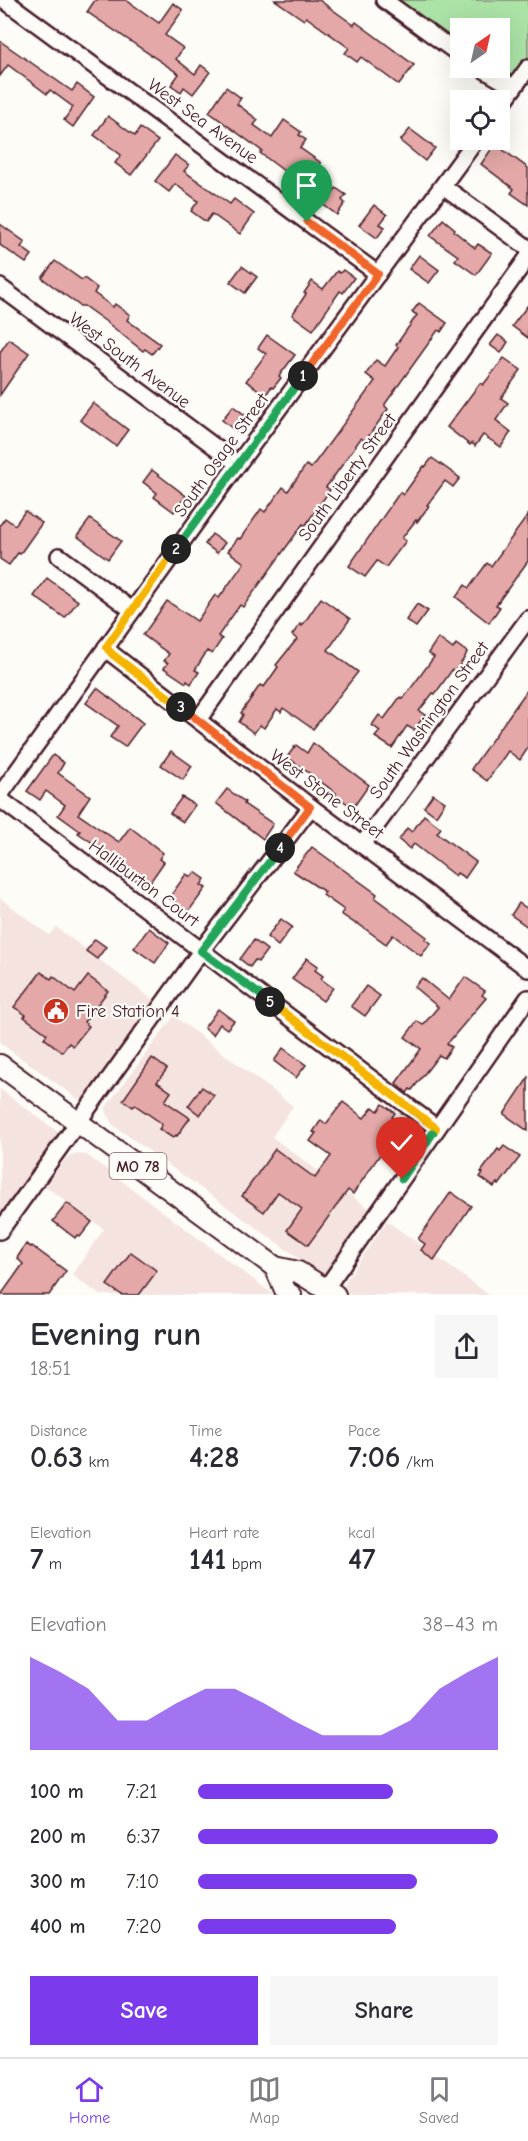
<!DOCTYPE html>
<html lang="en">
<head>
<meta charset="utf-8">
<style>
  :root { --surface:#fff; --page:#f7f7f7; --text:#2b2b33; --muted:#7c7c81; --line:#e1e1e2; --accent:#7c3aed }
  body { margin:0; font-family:"Comic Neue",sans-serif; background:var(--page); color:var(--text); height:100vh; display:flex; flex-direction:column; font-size:22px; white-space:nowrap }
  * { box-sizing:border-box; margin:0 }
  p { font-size:20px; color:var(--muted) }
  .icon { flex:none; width:33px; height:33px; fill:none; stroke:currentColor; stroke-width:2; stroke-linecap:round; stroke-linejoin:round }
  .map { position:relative; height:1295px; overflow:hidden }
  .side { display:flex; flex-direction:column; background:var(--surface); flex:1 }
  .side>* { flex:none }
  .needle { width:39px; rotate:34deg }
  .tools { position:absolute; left:450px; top:18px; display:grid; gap:12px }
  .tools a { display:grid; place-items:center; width:60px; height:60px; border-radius:0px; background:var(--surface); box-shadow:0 6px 24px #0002; font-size:30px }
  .pin { position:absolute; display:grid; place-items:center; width:51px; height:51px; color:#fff; margin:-62px -26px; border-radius:50% 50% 50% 0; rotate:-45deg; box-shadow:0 0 6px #0007 }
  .pin .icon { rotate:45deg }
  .km { position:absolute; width:30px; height:30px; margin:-15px; border-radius:50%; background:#222; color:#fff; font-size:16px; line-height:30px; text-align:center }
  .round { display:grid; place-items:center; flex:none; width:63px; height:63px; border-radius:0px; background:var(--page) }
  .headline { display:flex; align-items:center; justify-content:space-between; height:102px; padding:0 30px }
  h1 { font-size:33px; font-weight:700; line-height:45px }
  .metrics { display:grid; grid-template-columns:repeat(3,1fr); gap:9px; height:102px; padding:6px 30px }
  .metrics div { display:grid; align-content:center }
  .metrics b { font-size:30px; font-weight:700 }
  .metrics small { font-size:16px; font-weight:400 }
  .metrics p { font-size:16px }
  .chart { height:168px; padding:12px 30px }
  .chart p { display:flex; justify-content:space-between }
  .chart svg { width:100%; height:108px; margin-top:6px; fill:var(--accent); opacity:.7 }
  .cta { display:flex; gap:12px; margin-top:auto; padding:12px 30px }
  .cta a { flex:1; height:69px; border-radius:0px; background:var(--accent); color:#fff; font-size:24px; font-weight:700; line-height:69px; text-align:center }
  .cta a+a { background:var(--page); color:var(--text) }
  ul { padding:0 30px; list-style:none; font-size:20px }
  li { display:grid; grid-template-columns:96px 72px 1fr; align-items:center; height:45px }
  li i { height:15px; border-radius:8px; background:var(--accent) }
  .menu { display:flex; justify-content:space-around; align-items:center; height:84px; border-top:2px solid var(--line); background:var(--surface); font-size:16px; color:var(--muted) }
  .menu a { display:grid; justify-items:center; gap:3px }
  .menu .active { color:var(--accent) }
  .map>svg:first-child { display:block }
  .built { fill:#f5e3df }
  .green { fill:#abe2a6; stroke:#7a8068; stroke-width:1.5 }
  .building { fill:#e3a8a7; stroke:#4a1f2b; stroke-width:1.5 }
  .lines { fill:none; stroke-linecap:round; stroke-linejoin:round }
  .minor-casing { stroke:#4a1f2b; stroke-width:20 }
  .major-casing { stroke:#4a1f2b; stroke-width:24 }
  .minor { stroke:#fdfcf7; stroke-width:15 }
  .major { stroke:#fdfcf7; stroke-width:20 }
  .split-1-casing { stroke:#fff; stroke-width:12 }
  .split-2-casing { stroke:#fff; stroke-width:12 }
  .split-3-casing { stroke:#fff; stroke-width:12 }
  .split-4-casing { stroke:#fff; stroke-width:12 }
  .split-5-casing { stroke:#fff; stroke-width:12 }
  .split-6-casing { stroke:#fff; stroke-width:12 }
  .split-7-casing { stroke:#fff; stroke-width:12 }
  .split-1 { stroke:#f0652b; stroke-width:8 }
  .split-2 { stroke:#22a559; stroke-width:8 }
  .split-3 { stroke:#f5b400; stroke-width:8 }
  .split-4 { stroke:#f0652b; stroke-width:8 }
  .split-5 { stroke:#22a559; stroke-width:8 }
  .split-6 { stroke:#f5b400; stroke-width:8 }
  .split-7 { stroke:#22a559; stroke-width:8 }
  .labels { text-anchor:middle; stroke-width:4.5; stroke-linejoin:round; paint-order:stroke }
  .shield { fill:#fdfcf7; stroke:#806168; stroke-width:1.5 }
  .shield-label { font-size:16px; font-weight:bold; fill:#4a1f2b }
  .street-label { font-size:18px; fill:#4a1f2b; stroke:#fdfcf7 }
  .poi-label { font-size:18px; fill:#4a1f2b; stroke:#fdfcf7; text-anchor:start }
</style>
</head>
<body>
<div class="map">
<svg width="528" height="1295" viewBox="0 0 528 1295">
  <rect width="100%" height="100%" fill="#fdfcf7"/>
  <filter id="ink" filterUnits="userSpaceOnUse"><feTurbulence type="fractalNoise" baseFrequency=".0167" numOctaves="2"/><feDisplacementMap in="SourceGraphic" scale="12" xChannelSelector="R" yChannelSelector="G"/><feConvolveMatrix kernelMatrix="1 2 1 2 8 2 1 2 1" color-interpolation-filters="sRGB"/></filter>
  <g filter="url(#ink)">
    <g class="built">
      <path d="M0,898L49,935L56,927L157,1003L87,1098L78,1099L0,1043Z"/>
      <path d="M174,1016L293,1106L272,1137L371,1210L330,1271L322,1275L113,1125L107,1114L106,1107Z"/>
      <path d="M0,1089L58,1132V1141L0,1218Z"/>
      <path d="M75,1154L87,1155L274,1295H100L72,1275L104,1229L45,1186L66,1158Z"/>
      <path d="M387,1221L489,1295H350L344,1290L345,1282Z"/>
    </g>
    <path class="green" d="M384,0H528V67L513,87L481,68H500V28H460V55Z"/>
    <g class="building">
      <path d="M95,0H126L159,23L173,3L183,10L165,35L183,48L176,59L195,74L201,65L210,72L193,94L184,87L181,92L171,85L179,74L87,12Z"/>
      <path d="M275,0H319L354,25L356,22L414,65L399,85L361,57L357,62L345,53L349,48L306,17L304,20Z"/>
      <path d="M0,41L72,91L77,84L94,97L73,127L64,120L73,107L50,90L47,94L8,65L0,76Z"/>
      <path d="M226,87L241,98L237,104L258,120L254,125L272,138L284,120L301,132L299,135L306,140L300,148L321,163L304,186L260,153L262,151L209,112Z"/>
      <path d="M108,116L135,136L140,128L158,141L131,175L115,163L121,155L94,135Z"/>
      <path d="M410,129L435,148L425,161L400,141Z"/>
      <path d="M495,144L528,168V205L511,193L514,189L481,164Z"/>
      <path d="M175,155L189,165L184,171L230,204L234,199L254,214L240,234L212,214L206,222L191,211L198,201L175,184L169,192L155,181Z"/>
      <path d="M336,188L346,195L342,200L345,203L337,215L321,203L328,193L331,195Z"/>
      <path d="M374,205L387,215L380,224L385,227L377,238L359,225Z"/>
      <path d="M443,219L455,229L454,231L475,248L478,244L492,253L476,275L455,260L458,256L430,236Z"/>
      <path d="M0,224L25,242L21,247L32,255L26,263L0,245Z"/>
      <path d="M419,255L439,270L429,283L409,269Z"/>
      <path d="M55,261L82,280L84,278L97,288L94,293L113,307L115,304L130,315L127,320L160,344L152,354L145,349L143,351L105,321L84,306H80L42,278Z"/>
      <path d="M242,266L257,277L245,293L230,282Z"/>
      <path d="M343,270L354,278L343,293L340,291L313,330L292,315L306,294L304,293L312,281L323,289L337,271L340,273Z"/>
      <path d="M419,303L447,323L441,332L438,330L385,404V406L388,409L365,441L361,438L330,482L326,487L330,490L305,526L303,524L243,607L240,605L218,636L222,639L212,654L207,651L195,670L199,672L191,684L187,681L186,683L164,668L168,663L164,661L169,654L143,635L167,601L197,621L215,595L219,598L244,563L228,551L238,538L240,539L261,509L265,512L283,487L288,491L306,465L311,468L375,381L366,374L376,360L385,366L398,347L396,345L417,315L412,312Z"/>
      <path d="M528,305V338L512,326Z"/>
      <path d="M267,335L295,355L279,376L281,378L273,388L271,387L266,395L246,381L266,354L258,348Z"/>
      <path d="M498,335L508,342L501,353L490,345Z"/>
      <path d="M9,339L29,353L0,395V352Z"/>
      <path d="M504,358L521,370L501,398L508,403L496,420L511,432L501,447L483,435L475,446L472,443L470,445L447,427L480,383L483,385Z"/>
      <path d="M93,403L128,430L116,446L80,420Z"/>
      <path d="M233,406L245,415L240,421L246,425L239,434L222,420Z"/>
      <path d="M432,458L460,478L453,487L445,481L427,505L429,506L417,522L416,520L402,538L406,541L386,567L377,561L365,577L349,566L400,492L403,495L424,466L425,467Z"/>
      <path d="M152,470L186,496L174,512L154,497L157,493L143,482Z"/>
      <path d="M25,511L42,523L20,554L18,553L9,565L0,559V525L5,518L15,525Z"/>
      <path d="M528,515V561L496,605L500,607L489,623L456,597L465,585L469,588L487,563L491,566Z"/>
      <path d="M90,519L121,541L108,559L77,536Z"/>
      <path d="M212,534L225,543L217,553L205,544Z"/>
      <path d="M47,578L78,601L65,618L34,596Z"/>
      <path d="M321,598L350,619L328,650L358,672L313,729L283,708L281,712L277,709L264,728L260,725L254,733L239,722L243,715L241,713L260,685L264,687L278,667L276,665L297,639L292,635L300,624L302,626Z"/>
      <path d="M417,604L428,611L416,627L406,620Z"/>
      <path d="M438,638L453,649L456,644L467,652L465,657L455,672L452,670L435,694L433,693L419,711L425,715L414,730L407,726L392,748L375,737L380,731L372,725L379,715L384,719L400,697L403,699L434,657L428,653Z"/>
      <path d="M97,688L143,723L125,747L110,737L118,726L86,703Z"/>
      <path d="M528,689V748L520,760L508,751L487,781L471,769Z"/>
      <path d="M313,743L369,785L355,805L350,802L348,804L335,795L336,793L287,757L296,745L307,753Z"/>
      <path d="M171,751L192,766L183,780L161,765Z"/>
      <path d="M53,755L64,763L58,773L90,796L78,814L119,842L130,827L163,853L159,859L164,862L146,888L100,854L103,850L78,833L80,831L58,815L65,805L46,791L40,800L27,791Z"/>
      <path d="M227,789L245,802L244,804L273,824L263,839L216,803Z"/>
      <path d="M433,794L445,802L436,816L424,807Z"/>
      <path d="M182,797L195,805L183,822L170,813Z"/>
      <path d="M424,815L441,828L437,833L476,862L465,878L457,873L455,876L414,844L410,849L399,840L407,828L412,832Z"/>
      <path d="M312,847L377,894L375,898L427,937L425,939L431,943L421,956L393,935L386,944L357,923L356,924L341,914L344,910L323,895L325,892L293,871Z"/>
      <path d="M195,872L205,879L201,885L206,888L188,912L169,898L186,874L191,877Z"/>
      <path d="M519,903L528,909V927L511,915Z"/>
      <path d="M281,919L292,927L278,946L267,937Z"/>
      <path d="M149,928L169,943L155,963L134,948Z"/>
      <path d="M95,939L106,947L97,959L86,951Z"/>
      <path d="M254,940L267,950L258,962L255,960L250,967L240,959Z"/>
      <path d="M307,958L318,966L315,970L323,976L321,979L333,988L323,1001L292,979Z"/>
      <path d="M41,972L51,979L53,976L75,993L88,976L108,991L84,1022L89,1026L73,1046L69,1043L62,1052L44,1038L47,1034L24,1017L26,1015L14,1007Z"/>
      <path d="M465,977L485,991L482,995L486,998L447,1044L452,1047L444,1058L439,1055L412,1090L410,1089L407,1093L396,1083L421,1049L405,1037L417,1021L423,1025L438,1007L414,987L422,978L449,1000Z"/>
      <path d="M366,986L380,996L365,1016L351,1006Z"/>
      <path d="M218,1009L234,1021L227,1029L220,1024L213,1035L204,1028Z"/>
      <path d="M283,1048L306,1065L296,1078L274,1061Z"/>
      <path d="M152,1058L167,1069L157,1082L171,1092L165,1101L190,1118L177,1136L176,1135L173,1138L159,1129L162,1125L161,1123L135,1105L133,1107L123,1100Z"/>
      <path d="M528,1078V1131L504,1114Z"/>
      <path d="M202,1087L214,1095L200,1115L188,1106Z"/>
      <path d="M343,1102L364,1118L373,1107L378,1111L383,1104L395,1113L392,1117L401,1124L353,1194L348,1190L308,1245L287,1230L302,1209L278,1192L264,1212L242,1196L275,1149L315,1178L331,1156L310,1141L316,1133L313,1132L321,1120L326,1124Z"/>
      <path d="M504,1146L520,1157L499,1185L497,1183L494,1187L480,1177L483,1173L481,1172L498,1149L500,1151Z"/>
      <path d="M451,1192L471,1206L434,1260L421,1250L425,1244L418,1239Z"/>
      <path d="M67,1203L92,1222L80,1237L77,1235L75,1238L53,1221Z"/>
      <path d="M26,1244L31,1247L32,1246L66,1271L49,1295H1L23,1264L17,1258Z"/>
      <path d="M131,1252L157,1271L139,1295H122L107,1285Z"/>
    </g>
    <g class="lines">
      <g class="minor-casing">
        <g id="minor">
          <path d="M4,0L378,274"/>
          <path d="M384,0L460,55"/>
          <path d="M481,68L513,87"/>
          <path d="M500,107L528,68"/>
          <path d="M443,186L528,248"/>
          <path d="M0,287L238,464"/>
          <path d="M59,556L132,610"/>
          <path d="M106,647L112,654L311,807L528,969"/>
          <path d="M198,720L528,257"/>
          <path d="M0,795L238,464L476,140"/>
          <path d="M0,799L437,1128"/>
          <path d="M362,845L528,619"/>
          <path d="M0,1231L201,951L311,807"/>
          <path d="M326,1288L528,998"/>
        </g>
      </g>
      <g class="major-casing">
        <g id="major">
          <path d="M0,1065L275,1267L298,1272L335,1295"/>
          <path d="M275,1267L286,1292L291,1295"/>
        </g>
      </g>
      <use href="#minor" class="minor"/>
      <use href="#major" class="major"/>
    </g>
  </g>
  <g class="lines" filter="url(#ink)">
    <g class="split-1-casing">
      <path id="split-1" d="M303,376L378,274L307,222"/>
    </g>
    <g class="split-2-casing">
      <path id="split-2" d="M176,549L303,376"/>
    </g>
    <g class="split-3-casing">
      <path id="split-3" d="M176,549L106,647L112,654L181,707"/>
    </g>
    <g class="split-4-casing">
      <path id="split-4" d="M181,707L310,807L280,848"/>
    </g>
    <g class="split-5-casing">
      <path id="split-5" d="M270,1002L201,951L280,848"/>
    </g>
    <g class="split-6-casing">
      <path id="split-6" d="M270,1002L436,1128L433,1133"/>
    </g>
    <g class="split-7-casing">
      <path id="split-7" d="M402,1179L433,1133"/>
    </g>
    <use href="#split-1" class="split-1"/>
    <use href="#split-2" class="split-2"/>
    <use href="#split-3" class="split-3"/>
    <use href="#split-4" class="split-4"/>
    <use href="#split-5" class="split-5"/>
    <use href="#split-6" class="split-6"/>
    <use href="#split-7" class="split-7"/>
  </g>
  <defs>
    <g id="civic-disc" transform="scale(1.35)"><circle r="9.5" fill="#c8321e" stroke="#fdfcf7"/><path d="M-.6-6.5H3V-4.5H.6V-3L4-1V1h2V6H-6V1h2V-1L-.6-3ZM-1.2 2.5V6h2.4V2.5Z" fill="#fff"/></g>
  </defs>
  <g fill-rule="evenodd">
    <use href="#civic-disc" x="56" y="1011"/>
  </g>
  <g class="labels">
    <rect class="shield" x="109.5" y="1153" width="57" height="26" rx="4.5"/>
    <g class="shield-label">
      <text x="138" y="1172">MO 78</text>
    </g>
    <g class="street-label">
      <text transform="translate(203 121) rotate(36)" y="6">West Sea Avenue</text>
      <text transform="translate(130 360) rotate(37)" y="6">West South Avenue</text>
      <text transform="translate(221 455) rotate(-54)" y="6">South Osage Street</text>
      <text transform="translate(347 477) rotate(-54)" y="6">South Liberty Street</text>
      <text transform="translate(429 720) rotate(-54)" y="6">South Washington Street</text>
      <text transform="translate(327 794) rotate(37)" y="6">West Stone Street</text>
      <text transform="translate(144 883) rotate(37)" y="6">Halliburton Court</text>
    </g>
    <g class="poi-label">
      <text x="76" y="1017">Fire Station 4</text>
    </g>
  </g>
</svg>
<div class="tools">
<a><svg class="needle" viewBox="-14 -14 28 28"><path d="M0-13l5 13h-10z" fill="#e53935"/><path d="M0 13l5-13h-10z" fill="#7c7c81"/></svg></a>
<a><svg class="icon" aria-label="locate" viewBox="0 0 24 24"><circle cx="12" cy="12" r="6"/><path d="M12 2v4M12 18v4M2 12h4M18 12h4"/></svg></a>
</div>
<div class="pin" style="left:307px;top:222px;background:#1e9e55"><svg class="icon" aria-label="arrive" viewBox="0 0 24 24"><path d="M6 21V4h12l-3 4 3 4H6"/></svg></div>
<div class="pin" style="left:402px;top:1179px;background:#d93025"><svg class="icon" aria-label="check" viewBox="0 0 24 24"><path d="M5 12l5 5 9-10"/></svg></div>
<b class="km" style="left:303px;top:376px">1</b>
<b class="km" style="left:176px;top:549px">2</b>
<b class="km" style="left:181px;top:707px">3</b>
<b class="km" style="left:280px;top:848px">4</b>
<b class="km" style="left:270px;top:1002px">5</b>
</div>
<section class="side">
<div class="headline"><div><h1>Evening run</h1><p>18:51</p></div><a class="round"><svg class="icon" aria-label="share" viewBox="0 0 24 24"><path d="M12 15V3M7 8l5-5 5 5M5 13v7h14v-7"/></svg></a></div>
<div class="metrics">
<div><p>Distance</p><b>0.63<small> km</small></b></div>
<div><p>Time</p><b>4:28</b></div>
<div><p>Pace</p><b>7:06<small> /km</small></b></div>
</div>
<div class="metrics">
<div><p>Elevation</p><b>7<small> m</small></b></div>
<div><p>Heart rate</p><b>141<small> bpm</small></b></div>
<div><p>kcal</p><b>47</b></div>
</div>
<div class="chart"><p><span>Elevation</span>38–43 m</p>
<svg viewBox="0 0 160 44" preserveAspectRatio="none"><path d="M0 44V6L10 12L20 19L30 32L40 32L50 25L60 19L70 19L80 25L90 32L100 38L110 38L120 38L130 32L140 19L150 12L160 6V44z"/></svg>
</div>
<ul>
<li><b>100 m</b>7:21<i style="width:65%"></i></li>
<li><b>200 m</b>6:37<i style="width:100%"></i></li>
<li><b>300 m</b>7:10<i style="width:73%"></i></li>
<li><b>400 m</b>7:20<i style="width:66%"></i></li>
</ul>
<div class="cta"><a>Save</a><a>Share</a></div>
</section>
<nav class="menu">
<a class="active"><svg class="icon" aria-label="home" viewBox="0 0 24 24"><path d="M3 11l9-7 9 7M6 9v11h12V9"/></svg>Home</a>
<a><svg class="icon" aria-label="map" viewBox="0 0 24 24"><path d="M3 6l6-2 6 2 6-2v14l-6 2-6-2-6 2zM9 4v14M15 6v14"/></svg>Map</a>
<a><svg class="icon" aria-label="saved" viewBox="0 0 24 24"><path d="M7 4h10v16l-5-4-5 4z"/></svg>Saved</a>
</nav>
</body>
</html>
